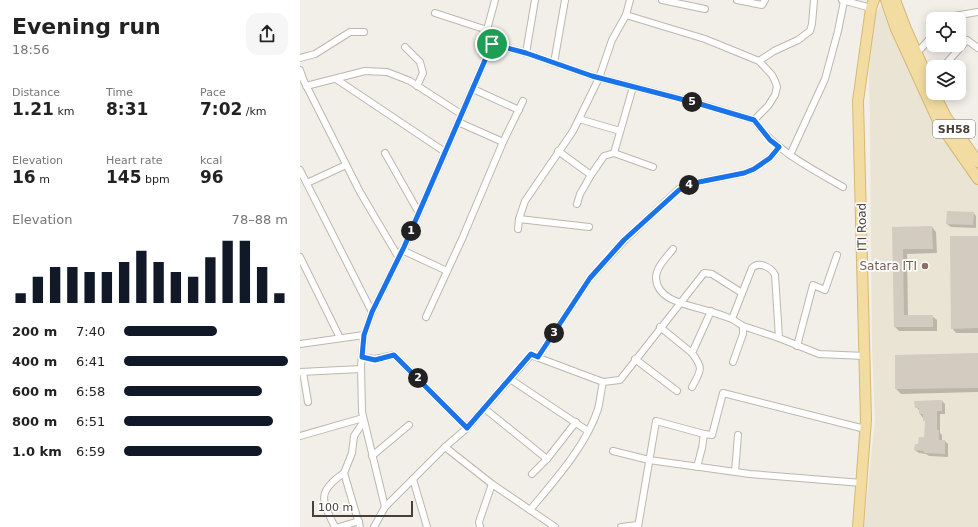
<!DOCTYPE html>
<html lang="en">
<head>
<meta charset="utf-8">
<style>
  :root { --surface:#fff; --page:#f6f6f6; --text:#222; --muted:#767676; --accent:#111827 }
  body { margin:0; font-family:"DejaVu Sans",sans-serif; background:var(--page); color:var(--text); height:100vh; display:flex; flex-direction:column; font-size:15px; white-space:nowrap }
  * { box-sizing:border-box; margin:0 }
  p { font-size:13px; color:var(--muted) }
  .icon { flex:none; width:22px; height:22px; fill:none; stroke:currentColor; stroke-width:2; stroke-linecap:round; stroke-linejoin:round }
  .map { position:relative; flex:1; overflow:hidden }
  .side { display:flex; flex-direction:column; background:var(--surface); width:300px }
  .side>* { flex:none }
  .controls { position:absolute; left:626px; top:12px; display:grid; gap:8px }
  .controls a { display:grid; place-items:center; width:40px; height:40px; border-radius:8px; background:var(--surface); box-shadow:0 2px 10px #0003; font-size:20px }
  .scale { position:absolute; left:12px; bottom:10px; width:101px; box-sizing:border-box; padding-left:4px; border:2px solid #454038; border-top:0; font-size:11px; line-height:14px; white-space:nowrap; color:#454038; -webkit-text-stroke:3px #fff; paint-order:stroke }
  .pin { position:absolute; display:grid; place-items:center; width:34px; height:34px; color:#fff; margin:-17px; border:2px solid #fff; border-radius:50%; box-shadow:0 1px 4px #0007 }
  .km { position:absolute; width:20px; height:20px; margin:-10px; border-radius:50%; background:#222; color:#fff; font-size:11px; line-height:20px; text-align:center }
  .round { display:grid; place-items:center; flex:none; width:42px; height:42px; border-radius:12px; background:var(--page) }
  .summary { display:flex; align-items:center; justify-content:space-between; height:68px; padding:0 12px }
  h1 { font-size:22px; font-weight:700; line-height:30px }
  .stats { display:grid; grid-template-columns:repeat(3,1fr); gap:6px; height:68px; padding:4px 12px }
  .stats div { display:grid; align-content:center }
  .stats b { font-size:17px; font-weight:700 }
  .stats small { font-size:11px; font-weight:400 }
  .stats p { font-size:11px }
  .chart { height:112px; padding:8px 12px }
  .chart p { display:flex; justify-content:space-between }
  .chart svg { width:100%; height:72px; margin-top:4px; stroke:var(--accent); stroke-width:6 }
  ul { padding:0 12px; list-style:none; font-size:13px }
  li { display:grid; grid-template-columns:64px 48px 1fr; align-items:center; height:30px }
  li i { height:10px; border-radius:5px; background:var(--accent) }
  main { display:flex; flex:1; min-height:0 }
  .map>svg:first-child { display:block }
  .education { fill:#eae4d4 }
  .shadow { fill:#0003 }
  .building { fill:#d3cbbf }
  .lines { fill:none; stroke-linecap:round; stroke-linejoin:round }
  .minor-casing { stroke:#bdb7ac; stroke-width:8 }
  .primary-casing { stroke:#d6b873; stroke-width:12 }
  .minor { stroke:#fff; stroke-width:6 }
  .primary { stroke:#f2dca1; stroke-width:10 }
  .route-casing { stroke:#fff; stroke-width:8 }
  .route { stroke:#1a73e8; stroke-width:5 }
  .education-dot { fill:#8d6e63; stroke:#fff; stroke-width:1.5 }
  .labels { text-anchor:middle; stroke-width:3.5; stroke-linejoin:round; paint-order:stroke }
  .shield { fill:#fff; stroke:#7d7974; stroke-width:1 }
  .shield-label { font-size:11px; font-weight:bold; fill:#454038 }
  .street-label { font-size:12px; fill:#454038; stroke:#fff }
  .education-label { font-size:12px; fill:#785e54; stroke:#fff; text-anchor:end }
</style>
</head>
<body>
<main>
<section class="side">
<div class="summary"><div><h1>Evening run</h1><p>18:56</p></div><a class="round"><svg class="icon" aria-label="share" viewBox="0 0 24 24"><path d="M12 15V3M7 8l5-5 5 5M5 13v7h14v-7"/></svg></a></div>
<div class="stats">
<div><p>Distance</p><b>1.21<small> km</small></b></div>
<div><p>Time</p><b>8:31</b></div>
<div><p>Pace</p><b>7:02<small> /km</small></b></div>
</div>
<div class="stats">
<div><p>Elevation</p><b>16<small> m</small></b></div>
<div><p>Heart rate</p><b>145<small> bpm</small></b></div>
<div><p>kcal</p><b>96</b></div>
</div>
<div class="chart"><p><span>Elevation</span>78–88 m</p>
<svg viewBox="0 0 160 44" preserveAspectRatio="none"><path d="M5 44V38M15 44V28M25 44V22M35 44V22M45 44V25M55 44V25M65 44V19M75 44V12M85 44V19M95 44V25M105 44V28M115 44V16M125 44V6M135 44V6M145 44V22M155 44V38"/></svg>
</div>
<ul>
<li><b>200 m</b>7:40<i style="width:57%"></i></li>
<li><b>400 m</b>6:41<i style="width:100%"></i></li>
<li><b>600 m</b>6:58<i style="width:84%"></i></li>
<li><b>800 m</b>6:51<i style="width:91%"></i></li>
<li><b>1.0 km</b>6:59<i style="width:84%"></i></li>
</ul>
</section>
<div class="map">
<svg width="678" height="527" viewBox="0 0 678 527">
  <rect width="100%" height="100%" fill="#f2efe9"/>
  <path class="education" d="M581,6L641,132L678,185V527H564L575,419L572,348L570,129L569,74L573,26L575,15L578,9Z"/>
  <g class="shadow">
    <path d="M673,212L676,216V228L651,227L647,224Z"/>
    <path d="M632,227L636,232L637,253L607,254L608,316H632L637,320V331H599L595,327L593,228Z"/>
    <path d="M678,237V333H656L652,328Z"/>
    <path d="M678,354V392L601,394L596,389Z"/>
    <path d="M642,401L645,404V414H640V433L642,435V441H645L648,444V457L629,456L626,454L619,453L615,450L625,438L626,422L620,414V411L616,407Z"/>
  </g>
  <g class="building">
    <path d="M647,211L674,212L673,225L646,224Z"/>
    <path d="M632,226L633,249H603L604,315H633V327H594L592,227Z"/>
    <path d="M650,236H678V328L651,329Z"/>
    <path d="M678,353V388L595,389V355Z"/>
    <path d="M642,400V411H637V430H639V440H645V454L624,453V451L614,450L615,444H618L619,437H624L625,421H623V414H619V408H615L614,401Z"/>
  </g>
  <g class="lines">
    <g class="minor-casing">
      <g id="minor">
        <path d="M362,0L405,9"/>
        <path d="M437,0L462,5L465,0"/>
        <path d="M542,0L571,8"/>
        <path d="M135,13L187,30"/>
        <path d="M649,19L654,16L678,12"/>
        <path d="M192,44L187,36V30L195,0"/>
        <path d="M105,47L120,62L123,73L117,86"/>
        <path d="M226,53L235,0"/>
        <path d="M617,53L633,35"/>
        <path d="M0,58L15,54L50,32H64"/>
        <path d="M459,61L474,51L498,40L510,31L512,24L514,0"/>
        <path d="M254,63L265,0"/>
        <path d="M643,67L667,40L678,48"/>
        <path d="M0,70L3,79L60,192L99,258"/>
        <path d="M36,79L145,152"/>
        <path d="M6,86L65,71L87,72L110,81L161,114"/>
        <path d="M173,89L219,110"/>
        <path d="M279,119L320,131"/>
        <path d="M454,120C475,151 511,168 543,187"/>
        <path d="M203,142L223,101"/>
        <path d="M258,151L291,175L280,194L277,204"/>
        <path d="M85,153L119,213"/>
        <path d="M314,153L353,167"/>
        <path d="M490,155L525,79L538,31L544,1"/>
        <path d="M0,170L72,312"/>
        <path d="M291,175L304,156L314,153L333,87"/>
        <path d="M7,183L46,165"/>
        <path d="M219,219L289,227"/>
        <path d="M218,229L219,219L225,201L273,131L299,78L312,40L326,15"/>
        <path d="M373,249C367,257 356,267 356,278C357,302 391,305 408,311C416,313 424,316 432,319L452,268C459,261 471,267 475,275L479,338L519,354L565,356"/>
        <path d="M102,250L147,271"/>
        <path d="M0,257L40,338"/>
        <path d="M126,317L162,239L203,142L158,122"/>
        <path d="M432,319L443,326V334L433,362"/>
        <path d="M443,326L479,338"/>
        <path d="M360,327L392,353"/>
        <path d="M0,344L64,335"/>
        <path d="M497,346L513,285L525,290L537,255"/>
        <path d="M62,357L75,359L94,355L167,428L231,355L303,382L320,380L404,273L412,274L442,293"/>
        <path d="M238,357L290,278L325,240L379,189L399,182L444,173L454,169L470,158L479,147"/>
        <path d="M335,359L377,391"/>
        <path d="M0,372L61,369"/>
        <path d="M3,372L8,402"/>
        <path d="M210,379L288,431"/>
        <path d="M392,387C401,370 404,369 392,353L411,311"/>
        <path d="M184,408L247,459"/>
        <path d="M0,436L63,418"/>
        <path d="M145,447L167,428"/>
        <path d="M313,451L349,460L450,474L562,483"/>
        <path d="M72,456L109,425"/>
        <path d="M397,467L402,448L404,434"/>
        <path d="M435,472L438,435"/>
        <path d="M232,474L247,459L276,422"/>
        <path d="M113,479L127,527"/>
        <path d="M85,507L145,447L192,484"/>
        <path d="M230,510C254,481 286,446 298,409C300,401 301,391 303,382"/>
        <path d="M35,527C22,501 16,492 44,473"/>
        <path d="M39,527L59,521"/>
        <path d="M60,527L44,473L52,453L54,436L64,421"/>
        <path d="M74,527L85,507L62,412L61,366L64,335L72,312L104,247L192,44L226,53L292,76L401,104L454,120L468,106L475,95L477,87L475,81L472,75L459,61L405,39L326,15L330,0"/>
        <path d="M180,527L179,522L192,484L255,527"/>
        <path d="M321,527L338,525"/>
        <path d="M338,527L356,421L404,434L412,435L423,393L565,429"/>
      </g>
    </g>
    <g class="primary-casing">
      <g id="primary">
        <path d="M586,0L596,29L639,123L678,179"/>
        <path d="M595,0L606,29L633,90"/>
        <path d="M634,93L646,117L678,162"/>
        <path d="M558,527L566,420L558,101L571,8L574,0"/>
      </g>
    </g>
    <use href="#minor" class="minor"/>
    <use href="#primary" class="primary"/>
  </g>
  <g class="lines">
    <g class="route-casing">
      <path id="route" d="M192,44L226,53L292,76L400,104L454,120L470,140L479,147L470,158L454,169L444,173L399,182L379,190L324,240L290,278L238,357L231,354L167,428L94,355L75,360L62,357L64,335L72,312L104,247Z"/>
    </g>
    <use href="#route" class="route"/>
  </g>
  <circle class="education-dot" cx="625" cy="266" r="4"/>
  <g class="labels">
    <rect class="shield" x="633" y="120" width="42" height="18" rx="3"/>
    <g class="shield-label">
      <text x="654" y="133">SH58</text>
    </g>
    <g class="street-label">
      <text transform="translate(562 227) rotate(-91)" y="4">ITI Road</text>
    </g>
    <g class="education-label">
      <text x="617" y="270">Satara ITI</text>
    </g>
  </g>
</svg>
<div class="controls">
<a><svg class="icon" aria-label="locate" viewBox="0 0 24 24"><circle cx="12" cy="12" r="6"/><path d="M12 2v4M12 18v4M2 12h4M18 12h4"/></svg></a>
<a><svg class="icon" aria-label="layers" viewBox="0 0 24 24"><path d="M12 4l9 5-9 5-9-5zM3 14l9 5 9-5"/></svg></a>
</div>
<div class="scale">100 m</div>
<div class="pin" style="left:192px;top:44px;background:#1e9e55"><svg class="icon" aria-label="arrive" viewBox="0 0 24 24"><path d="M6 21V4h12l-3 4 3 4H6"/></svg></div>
<b class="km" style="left:111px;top:231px">1</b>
<b class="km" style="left:118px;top:378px">2</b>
<b class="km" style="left:254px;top:333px">3</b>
<b class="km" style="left:389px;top:185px">4</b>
<b class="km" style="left:392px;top:102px">5</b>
</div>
</main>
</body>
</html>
